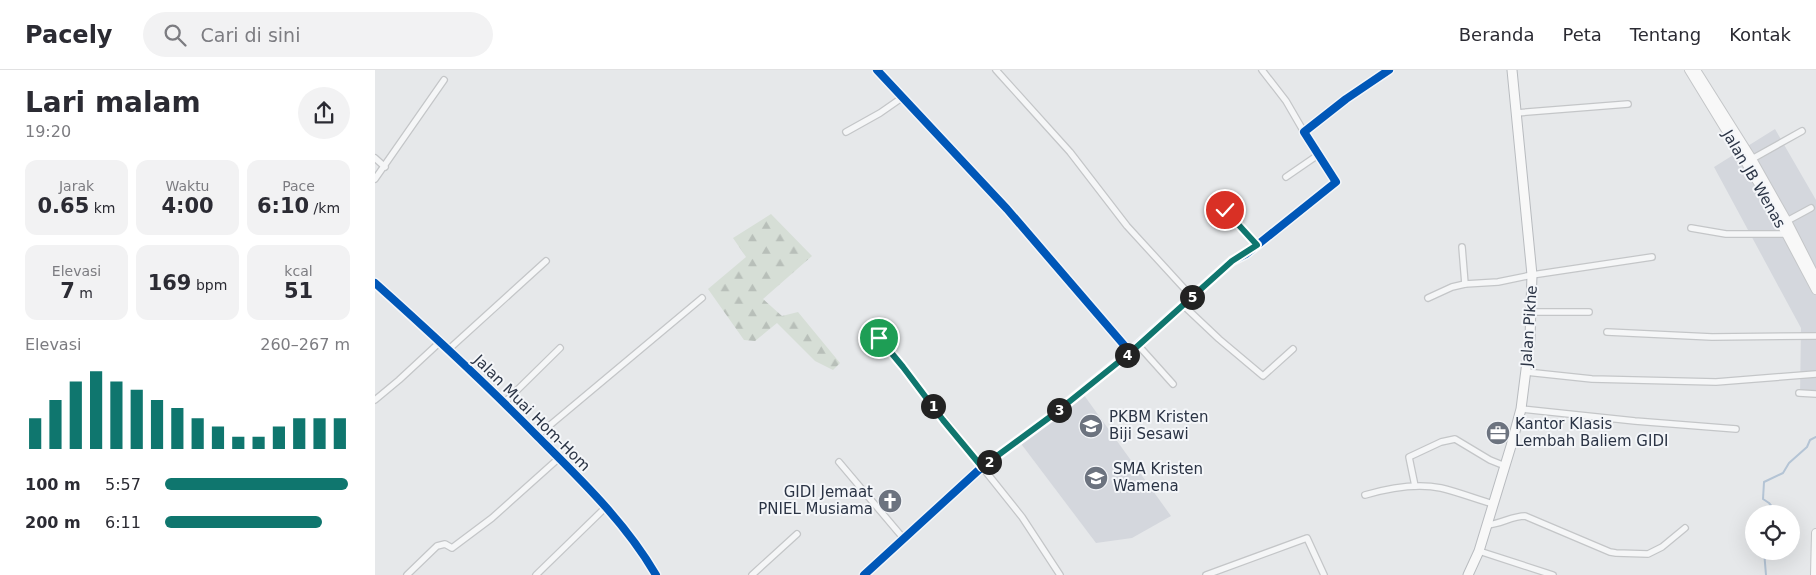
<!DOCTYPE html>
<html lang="id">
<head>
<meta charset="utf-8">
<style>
  :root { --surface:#fff; --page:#f2f2f3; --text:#2b2b33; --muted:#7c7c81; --line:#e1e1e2; --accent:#0f766e }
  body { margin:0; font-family:"DejaVu Sans",sans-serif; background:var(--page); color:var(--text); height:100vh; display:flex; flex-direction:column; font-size:19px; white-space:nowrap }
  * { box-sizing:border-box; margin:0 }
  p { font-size:16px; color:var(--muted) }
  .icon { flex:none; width:28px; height:28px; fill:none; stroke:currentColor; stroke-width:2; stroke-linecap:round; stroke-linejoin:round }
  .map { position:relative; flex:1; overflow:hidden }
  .panel { display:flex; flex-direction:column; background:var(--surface); width:375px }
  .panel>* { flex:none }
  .controls { position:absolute; left:1370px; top:435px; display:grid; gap:10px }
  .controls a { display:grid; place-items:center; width:55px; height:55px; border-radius:50%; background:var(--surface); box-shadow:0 5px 20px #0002; font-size:25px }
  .pin { position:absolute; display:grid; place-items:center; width:42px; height:42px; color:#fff; margin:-21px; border:2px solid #fff; border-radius:50%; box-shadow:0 1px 5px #0007 }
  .km { position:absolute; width:25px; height:25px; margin:-12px; border-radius:50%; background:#222; color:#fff; font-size:14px; line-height:25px; text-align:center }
  .round { display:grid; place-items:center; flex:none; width:52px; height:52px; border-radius:26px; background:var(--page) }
  .summary { display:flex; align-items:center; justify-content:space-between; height:85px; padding:0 25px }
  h1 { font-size:28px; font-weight:700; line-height:38px }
  .figures { display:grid; grid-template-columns:repeat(3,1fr); gap:8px; height:85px; padding:5px 25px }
  .figures div { display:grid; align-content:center; border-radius:12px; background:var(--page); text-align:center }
  .figures b { font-size:21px; font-weight:700 }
  .figures small { font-size:14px; font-weight:400 }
  .figures p { font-size:14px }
  .chart { height:140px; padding:10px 25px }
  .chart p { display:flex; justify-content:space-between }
  .chart svg { width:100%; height:90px; margin-top:5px; stroke:var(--accent); stroke-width:6 }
  ul { padding:0 25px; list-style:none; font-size:16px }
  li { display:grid; grid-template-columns:80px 60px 1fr; align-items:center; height:38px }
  li i { height:12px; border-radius:6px; background:var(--accent) }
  header { display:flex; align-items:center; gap:30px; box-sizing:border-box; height:70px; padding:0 25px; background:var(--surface); border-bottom:1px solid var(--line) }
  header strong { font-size:24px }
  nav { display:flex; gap:28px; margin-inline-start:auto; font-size:18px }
  .search { width:350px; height:45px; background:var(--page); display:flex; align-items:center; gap:12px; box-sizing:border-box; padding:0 18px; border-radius:28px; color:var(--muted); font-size:19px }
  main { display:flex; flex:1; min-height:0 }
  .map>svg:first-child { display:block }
  .built { fill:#d4d7dd }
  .forest { fill:url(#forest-firs) }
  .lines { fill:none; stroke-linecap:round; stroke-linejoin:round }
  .stream { stroke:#b4c4d5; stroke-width:2 }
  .minor-casing { stroke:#c4c6c8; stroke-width:8 }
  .tertiary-casing { stroke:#c4c6c8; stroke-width:9 }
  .secondary-casing { stroke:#c4c6c8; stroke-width:10 }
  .trunk-casing { stroke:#b8bbbf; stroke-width:11 }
  .minor { stroke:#f5f6f7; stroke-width:5.5 }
  .tertiary { stroke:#f5f6f7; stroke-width:7 }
  .secondary { stroke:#f8f8f8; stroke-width:8 }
  .trunk { stroke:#f8f8f8; stroke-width:9 }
  .cycleway-casing { stroke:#f4f6f9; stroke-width:11 }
  .cycleway { stroke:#0057b8; stroke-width:8 }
  .route-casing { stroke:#fff; stroke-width:10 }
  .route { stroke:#0f766e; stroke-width:6 }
  .labels { text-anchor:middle; stroke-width:4; stroke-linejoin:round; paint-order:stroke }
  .street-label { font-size:15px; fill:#2b3445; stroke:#f4f6f9 }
  .poi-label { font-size:15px; fill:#2b3445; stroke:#f4f6f9; text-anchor:start }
</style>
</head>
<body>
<header>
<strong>Pacely</strong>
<div class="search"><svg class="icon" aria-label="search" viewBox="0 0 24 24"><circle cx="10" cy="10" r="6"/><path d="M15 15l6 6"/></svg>Cari di sini</div>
<nav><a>Beranda</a><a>Peta</a><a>Tentang</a><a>Kontak</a></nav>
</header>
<main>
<section class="panel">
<div class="summary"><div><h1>Lari malam</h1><p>19:20</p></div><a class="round"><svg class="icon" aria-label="share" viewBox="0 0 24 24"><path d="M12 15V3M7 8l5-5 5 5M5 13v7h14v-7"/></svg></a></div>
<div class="figures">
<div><p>Jarak</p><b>0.65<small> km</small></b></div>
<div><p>Waktu</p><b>4:00</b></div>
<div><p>Pace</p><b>6:10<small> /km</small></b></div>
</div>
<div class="figures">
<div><p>Elevasi</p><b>7<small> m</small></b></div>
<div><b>169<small> bpm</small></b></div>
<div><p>kcal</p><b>51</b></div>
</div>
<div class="chart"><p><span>Elevasi</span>260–267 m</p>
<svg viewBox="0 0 160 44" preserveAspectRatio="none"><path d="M5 44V29M15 44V20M25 44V11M35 44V6M45 44V11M55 44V15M65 44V20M75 44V24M85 44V29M95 44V33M105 44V38M115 44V38M125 44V33M135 44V29M145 44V29M155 44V29"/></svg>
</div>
<ul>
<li><b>100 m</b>5:57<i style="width:99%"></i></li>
<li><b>200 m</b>6:11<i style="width:85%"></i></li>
</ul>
</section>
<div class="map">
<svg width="1441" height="505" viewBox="0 0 1441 505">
  <defs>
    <pattern id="forest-firs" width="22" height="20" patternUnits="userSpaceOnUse" patternTransform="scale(1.25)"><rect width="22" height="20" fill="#d6ded6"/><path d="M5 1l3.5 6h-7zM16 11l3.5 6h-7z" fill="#b8bfb9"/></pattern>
  </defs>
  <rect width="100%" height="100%" fill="#e6e8ea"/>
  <g class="built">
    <path d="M1400,59L1441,130V326H1425L1426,258L1339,97Z"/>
    <path d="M706,321L796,446L757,468L721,473L644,371Z"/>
  </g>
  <path class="forest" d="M396,144L437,186L388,229L407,246L423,242L465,293L458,300L440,291L402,253L380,271L369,270L333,219L371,187L358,168Z"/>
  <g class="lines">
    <g class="stream">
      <path d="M1403,444L1394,433L1388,429L1389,412L1408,403L1414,393L1432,377L1435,370L1441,367"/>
      <path d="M1389,481L1391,505"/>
    </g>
    <g class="minor-casing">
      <g id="minor">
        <path d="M502,0L632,139L755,282"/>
        <path d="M621,0L695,82L752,156L817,227"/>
        <path d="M887,0L911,31L929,62"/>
        <path d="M1141,43L1253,34"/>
        <path d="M471,62L505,43L528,27"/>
        <path d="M0,88L10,97"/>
        <path d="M1377,89L1427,61"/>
        <path d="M911,107L943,85"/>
        <path d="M0,109L69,10"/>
        <path d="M850,140L882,175"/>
        <path d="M1412,151L1436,138"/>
        <path d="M1316,158L1351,164H1410"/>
        <path d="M1087,177L1090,214"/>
        <path d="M1053,228L1077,217L1090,214L1123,212L1157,205L1277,187"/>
        <path d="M808,235L844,269L888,306L918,279"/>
        <path d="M1157,242H1214"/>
        <path d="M1232,262L1337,267L1441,266"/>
        <path d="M504,268L647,447L685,505"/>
        <path d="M763,275L798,314"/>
        <path d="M73,280L171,191"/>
        <path d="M1151,302L1217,309L1341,312L1441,304"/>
        <path d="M1424,323L1441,324"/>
        <path d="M0,330L24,310L65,272"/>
        <path d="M130,332L185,278"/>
        <path d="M1146,339L1260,351L1361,359"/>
        <path d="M162,366L327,228"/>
        <path d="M464,392L529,469"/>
        <path d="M1040,416L1034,387L1066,372L1080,369L1115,390L1130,396"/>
        <path d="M990,425C1014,418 1041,413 1066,418C1083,422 1101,429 1118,434"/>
        <path d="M1112,455C1126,454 1137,446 1150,446L1235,482L1241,483L1273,484L1287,477L1310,458"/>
        <path d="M1104,481L1178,505"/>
        <path d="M32,505L62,476L70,474L77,478L117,448L184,388"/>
        <path d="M161,505L231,437"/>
        <path d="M377,505L422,464"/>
        <path d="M489,505L607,397L679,344L755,282L857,191L871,184L961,112L929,62L971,29L1014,0"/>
        <path d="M831,505L932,468L949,505"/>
      </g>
    </g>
    <g class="tertiary-casing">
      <path id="tertiary" d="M0,213C56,263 110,313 163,367C206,410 250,452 281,505"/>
    </g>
    <g class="secondary-casing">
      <g id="secondary">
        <path d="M1314,0L1391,126L1441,220"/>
        <path d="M1321,0L1377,89L1412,151L1441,208"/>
        <path d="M1440,505L1441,463"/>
      </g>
    </g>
    <g class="trunk-casing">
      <path id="trunk" d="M1093,505L1104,481L1136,376L1146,339L1155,268L1157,205L1137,0"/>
    </g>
    <use href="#minor" class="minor"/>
    <use href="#tertiary" class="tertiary"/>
    <use href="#secondary" class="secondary"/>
    <use href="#trunk" class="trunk"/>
    <g class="cycleway-casing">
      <g id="cycleway">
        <path d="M502,0L632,139L755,282"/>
        <path d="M0,213C56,263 110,313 163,367C206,410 250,452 281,505"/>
        <path d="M489,505L607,397L679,344L755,282L857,191L871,184L961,112L929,62L971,29L1014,0"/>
      </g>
    </g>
    <use href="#cycleway" class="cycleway"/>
  </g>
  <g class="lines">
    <g class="route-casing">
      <path id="route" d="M504,268L528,297L568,350L607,397L679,344L756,282L857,191L882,175L850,140"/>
    </g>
    <use href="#route" class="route"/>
  </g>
  <defs>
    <g id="school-disc" transform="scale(1.25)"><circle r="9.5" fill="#6c737f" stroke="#f4f6f9"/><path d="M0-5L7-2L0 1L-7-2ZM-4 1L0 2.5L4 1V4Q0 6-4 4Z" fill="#fff"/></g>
    <g id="office-disc" transform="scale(1.25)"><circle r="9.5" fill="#6c737f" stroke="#f4f6f9"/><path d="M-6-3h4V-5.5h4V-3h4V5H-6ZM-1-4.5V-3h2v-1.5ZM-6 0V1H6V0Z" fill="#fff"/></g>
    <g id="church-disc" transform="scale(1.25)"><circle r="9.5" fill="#6c737f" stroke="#f4f6f9"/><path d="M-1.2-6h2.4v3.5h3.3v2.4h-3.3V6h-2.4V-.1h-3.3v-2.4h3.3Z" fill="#fff"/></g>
  </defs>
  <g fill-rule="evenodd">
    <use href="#school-disc" x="716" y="356"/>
    <use href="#office-disc" x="1123" y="363"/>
    <use href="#school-disc" x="721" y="408"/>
    <use href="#church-disc" x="515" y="431"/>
  </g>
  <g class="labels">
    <g class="street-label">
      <text transform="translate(1379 109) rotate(60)" y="5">Jalan JB Wenas</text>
      <text transform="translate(1154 256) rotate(-86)" y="5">Jalan Pikhe</text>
      <text transform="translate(157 343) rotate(45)" y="5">Jalan Muai Hom-Hom</text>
    </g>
    <g class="poi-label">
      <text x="734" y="352">PKBM Kristen<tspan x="734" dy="17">Biji Sesawi</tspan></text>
      <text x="1140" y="359">Kantor Klasis<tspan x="1140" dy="17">Lembah Baliem GIDI</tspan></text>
      <text x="738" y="404">SMA Kristen<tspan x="738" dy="17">Wamena</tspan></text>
      <text x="498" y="427" text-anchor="end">GIDI Jemaat<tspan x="498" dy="17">PNIEL Musiama</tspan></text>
    </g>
  </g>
</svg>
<div class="controls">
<a><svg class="icon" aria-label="locate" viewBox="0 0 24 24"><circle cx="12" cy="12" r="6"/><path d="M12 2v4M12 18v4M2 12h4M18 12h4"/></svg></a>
</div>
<div class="pin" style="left:504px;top:268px;background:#1e9e55"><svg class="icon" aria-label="arrive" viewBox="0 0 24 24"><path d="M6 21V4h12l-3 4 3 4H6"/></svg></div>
<div class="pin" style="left:850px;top:140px;background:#d93025"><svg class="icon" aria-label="check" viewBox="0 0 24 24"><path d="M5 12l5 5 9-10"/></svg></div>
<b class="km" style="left:558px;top:336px">1</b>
<b class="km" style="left:614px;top:392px">2</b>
<b class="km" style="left:684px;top:340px">3</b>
<b class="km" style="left:752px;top:285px">4</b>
<b class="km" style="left:817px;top:227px">5</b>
</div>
</main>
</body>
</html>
